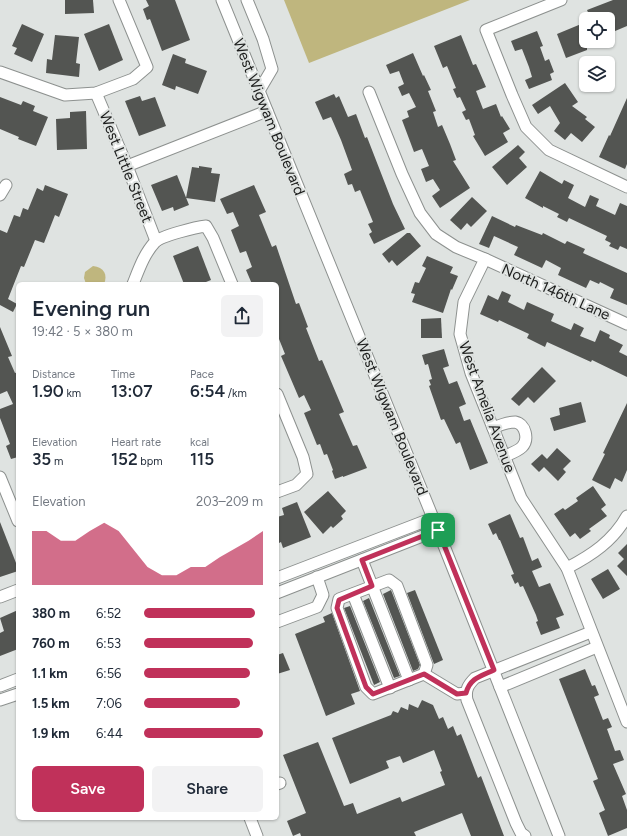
<!DOCTYPE html>
<html lang="en">
<head>
<meta charset="utf-8">
<style>
  :root { --surface:#fff; --page:#f2f2f3; --text:#1f2937; --muted:#747a83; --accent:#c0315a }
  body { margin:0; font-family:Figtree,sans-serif; background:var(--page); color:var(--text); height:100vh; display:flex; flex-direction:column; font-size:15px; white-space:nowrap }
  * { box-sizing:border-box; margin:0 }
  p { font-size:13px; color:var(--muted) }
  .icon { flex:none; width:22px; height:22px; fill:none; stroke:currentColor; stroke-width:2; stroke-linecap:round; stroke-linejoin:round }
  .map { position:relative; flex:1; overflow:hidden }
  .panel { position:absolute; left:16px; top:282px; width:263px; height:538px; display:flex; flex-direction:column; background:var(--surface); border-radius:6px; box-shadow:0 1px 3px #0004 }
  .panel>* { flex:none }
  .controls { position:absolute; left:579px; top:12px; display:grid; gap:8px }
  .controls a { display:grid; place-items:center; width:36px; height:36px; border-radius:6px; background:var(--surface); box-shadow:0 1px 3px #0004; font-size:20px }
  .pin { position:absolute; display:grid; place-items:center; width:34px; height:34px; color:#fff; margin:-17px; border-radius:8px; box-shadow:0 2px 6px #0006 }
  .round { display:grid; place-items:center; flex:none; width:42px; height:42px; border-radius:6px; background:var(--page) }
  .overview { display:flex; align-items:center; justify-content:space-between; height:68px; padding:0 16px }
  h1 { font-size:22px; font-weight:600; line-height:30px }
  .metrics { display:grid; grid-template-columns:repeat(3,1fr); gap:6px; height:68px; padding:4px 16px }
  .metrics div { display:grid; align-content:center }
  .metrics b { font-size:17px; font-weight:600 }
  .metrics small { font-size:11px; font-weight:400 }
  .metrics p { font-size:11px }
  .chart { height:112px; padding:8px 16px }
  .chart p { display:flex; justify-content:space-between }
  .chart svg { width:100%; height:72px; margin-top:4px; fill:var(--accent); opacity:.7 }
  .primary-button { display:flex; gap:8px; margin-top:auto; padding:8px 16px }
  .primary-button a { flex:1; height:46px; border-radius:6px; background:var(--accent); color:#fff; font-size:16px; font-weight:600; line-height:46px; text-align:center }
  .primary-button a+a { background:var(--page); color:var(--text) }
  ul { padding:0 16px; list-style:none; font-size:13px }
  li { display:grid; grid-template-columns:64px 48px 1fr; align-items:center; height:30px }
  li i { height:10px; border-radius:5px; background:var(--accent) }
  .map>svg:first-child { display:block }
  .green { fill:#bfb67e }
  .building { fill:#535552 }
  .lines { fill:none; stroke-linecap:round; stroke-linejoin:round }
  .minor-casing { stroke:#8d918f; stroke-width:13 }
  .minor { stroke:#fff; stroke-width:11 }
  .route-casing { stroke:#fff; stroke-width:8 }
  .route { stroke:#c0315a; stroke-width:5 }
  .labels { text-anchor:middle; stroke-width:4; stroke-linejoin:round; paint-order:stroke }
  .street-label { font-size:15px; fill:#1c1d1c; stroke:#dfe3e1 }
</style>
</head>
<body>
<div class="map">
<svg width="627" height="836" viewBox="0 0 627 836">
  <rect width="100%" height="100%" fill="#dfe3e1"/>
  <g class="green">
    <path d="M284,0H470L309,63Z"/>
    <path d="M93,266C104,267 108,275 104,284H86L84,278L85,272Z"/>
  </g>
  <g class="building">
    <path d="M65,0H93L94,13L65,14Z"/>
    <path d="M146,0H175L190,40L162,51L150,19L147,20L143,9L149,6Z"/>
    <path d="M613,0H627V26L608,34V19H591L587,10Z"/>
    <path d="M586,22V41L603,42L587,48V50L566,58L557,34Z"/>
    <path d="M22,24L44,34L32,62L14,54L17,48L12,46Z"/>
    <path d="M109,24L123,60L99,71L84,34Z"/>
    <path d="M537,31L543,46L540,47L545,61L549,59L554,72L550,74L552,80L529,89L525,80L532,77L529,67L522,49L515,51L511,41Z"/>
    <path d="M55,35L79,37L76,63L80,64L79,77L46,73L47,59L52,60Z"/>
    <path d="M461,35L473,65L476,64L486,87L476,91L483,109L496,104L501,117L502,116L510,129L503,133L508,142L485,156L473,136L475,135L469,119L466,120L462,112L466,110L460,97L457,98L453,89L456,88L447,66L443,68L434,46Z"/>
    <path d="M413,53L423,76L424,75L431,90L428,91L436,111L433,112L438,127L442,125L450,144L456,160L453,161L470,188L440,208L432,196L440,190L433,179L426,182L421,169L429,166L422,149L414,152L402,120L409,117L407,111L416,107L409,93L402,96L398,87L404,84L399,71L390,74L386,65Z"/>
    <path d="M173,54L186,59L185,63L207,71L198,94L176,86L175,90L162,85Z"/>
    <path d="M565,83L578,102L572,106L587,117L585,119L595,127L582,142L571,133L565,140L554,131L560,123L550,106L538,114L532,105Z"/>
    <path d="M334,94L336,98L339,96L348,117L356,114L365,138L367,137L393,204L405,229L374,244L369,234L372,232L368,224L373,222L360,190L355,192L352,184L348,185L344,174L352,170L341,140L331,117L323,120L315,102Z"/>
    <path d="M140,96L142,101L155,97L166,126L139,136L125,101Z"/>
    <path d="M0,97L21,105L23,101L35,106L33,111L48,117L36,146L18,139L19,137L0,129Z"/>
    <path d="M627,98V164L625,169L599,157L609,135L610,136Z"/>
    <path d="M86,111L87,149L57,150L56,119L70,118V112Z"/>
    <path d="M518,145L525,152L519,158L527,167L507,185L492,167Z"/>
    <path d="M199,166L212,168L211,173L220,174L215,202L186,198L192,167L199,168Z"/>
    <path d="M540,171L562,184L564,180L574,185L568,198L585,207L590,195L599,199L596,206L615,215L620,203L627,206V249L620,246L618,250L609,246L611,243L605,240L607,236L569,218L567,222L557,217L559,214L543,206V208L525,198Z"/>
    <path d="M177,175L189,205L174,211L173,207L162,211L151,185Z"/>
    <path d="M45,185L68,194L59,217L55,215L44,243L35,240L24,267L21,266L8,299L17,304L13,312L0,305V230L7,233L14,215L20,217L23,208L28,210L37,188L43,191Z"/>
    <path d="M254,185L266,212L259,215L272,247L276,245L296,304L299,303L308,327L306,328L319,361L322,360L344,412L339,414L353,446L357,445L367,468L343,477V476L335,479L332,471L333,470L327,454L324,455L320,444L317,445L304,413L311,410L304,395L299,398L281,356L285,354L279,339L277,340V284H252L246,270L252,267L246,251L240,253L231,230L239,226L233,212L227,214L220,199Z"/>
    <path d="M472,197L487,211L471,227L467,223L461,230L450,220Z"/>
    <path d="M492,216L515,227L516,225L542,235L543,233L565,244L567,241L585,249L583,253L627,273V305L610,298L614,289L600,282L599,284L590,280L586,288L558,275L561,268L546,260L542,268L514,255L518,247L494,236L489,248L479,244Z"/>
    <path d="M407,233H410L421,246L397,266L392,260L389,263L382,254Z"/>
    <path d="M198,246L211,280L201,284H184L173,256Z"/>
    <path d="M427,256L453,267L450,273L458,276L452,290L451,289L443,313L412,302L415,294L411,293L415,282L419,283L426,268L422,266Z"/>
    <path d="M502,291L511,295L508,302L524,310L527,302L554,314L551,321L571,330L574,323L584,328L580,336L595,342L600,330L610,335L609,338L623,345L619,352L627,356V377L592,360L591,362L547,342L545,347L527,338L529,334L499,320L498,322L480,314L488,295L498,300Z"/>
    <path d="M441,318L442,338H421V319Z"/>
    <path d="M0,327L12,356L8,357L15,373L18,372V457L11,459L6,446L10,444L0,418V409L13,404L7,391L0,394Z"/>
    <path d="M444,349L449,366L443,368L449,384L457,381L466,404L459,407L464,421L470,419L488,463L470,470L460,442L456,444L444,419L441,420L429,386L431,385L429,380L432,379L428,364L425,365L422,355Z"/>
    <path d="M542,367L556,381L534,403L528,397L519,406L511,399Z"/>
    <path d="M581,402L586,422L554,431L550,418L560,415L559,408Z"/>
    <path d="M627,403V470L622,482L615,478L610,489L592,480L605,454L603,453Z"/>
    <path d="M557,448L571,461L563,469L566,472L558,481L544,467L539,472L531,464L542,454L547,459Z"/>
    <path d="M593,486L606,505L601,509L607,516L589,529L591,531L580,539L575,533L570,537L554,514L563,508L565,510L578,501L576,498Z"/>
    <path d="M328,491L346,511L341,516L343,519L333,528L331,526L323,534L304,512Z"/>
    <path d="M297,502L311,537L283,548L281,542L277,544V517L284,515L282,508Z"/>
    <path d="M510,514L520,538L523,537L532,561L538,558L542,567L532,571L539,587L550,583L564,615L556,618L560,628L541,635L536,622L538,621L536,615L523,586L520,587L518,582L515,584L511,575L514,574L500,540H499L496,533L493,535L488,524Z"/>
    <path d="M0,522L18,568V571L0,577Z"/>
    <path d="M627,544V576L617,566L624,559L618,553Z"/>
    <path d="M608,569L620,589L603,599L591,579Z"/>
    <path d="M391,590L420,665L418,669L413,671L383,594Z"/>
    <path d="M415,590L443,660L434,664L407,593Z"/>
    <path d="M369,598L400,676L394,678L363,601Z"/>
    <path d="M350,606L380,682L374,685L344,608Z"/>
    <path d="M18,610V649L0,656V633L4,631L0,618Z"/>
    <path d="M332,613L360,691L351,694L355,704L326,716L295,634L325,622L323,617Z"/>
    <path d="M283,653L290,670L277,674V655Z"/>
    <path d="M585,669L592,686L595,685L599,695L594,697L603,720L608,718L612,727L607,729L615,751L620,750L624,760L613,764L626,794L622,796L627,810V828L608,836L599,813L605,810L593,781L598,779L559,679Z"/>
    <path d="M422,700L433,705L439,719L443,717L448,729L453,726L457,736L461,734L478,778L481,776L504,836H471L462,813L414,832L416,836H301L300,833L293,836L287,821L306,813L283,755L318,742L344,806L353,803L357,814L400,797L402,802L445,785L440,772L442,771L434,750L403,763L400,756L386,761L389,768L350,784L332,738L391,715L393,711L398,713L401,707L408,710L409,704L418,708Z"/>
  </g>
  <g class="lines">
    <g class="minor-casing">
      <g id="minor">
        <path d="M222,0L433,518L559,836"/>
        <path d="M247,0L263,39L272,69L259,91"/>
        <path d="M561,0L486,30L512,95L526,127L549,150L627,187"/>
        <path d="M0,72L65,95L96,93L133,79L147,67L119,0"/>
        <path d="M369,92L402,174L420,213L436,234L456,247L485,259L464,302L460,334L471,373L521,498L567,568L627,722"/>
        <path d="M96,93L127,166L156,241"/>
        <path d="M127,166L267,111"/>
        <path d="M0,195L6,185"/>
        <path d="M485,259L627,324"/>
        <path d="M133,284C139,269 144,254 155,242C161,236 196,227 206,226L213,238L232,284"/>
        <path d="M277,394L303,457L307,474L296,485L277,492"/>
        <path d="M493,428C500,425 507,422 515,422C526,424 529,440 522,447C518,451 510,454 505,456"/>
        <path d="M0,477L18,521"/>
        <path d="M362,560L409,680"/>
        <path d="M567,568C592,555 613,541 627,516"/>
        <path d="M277,578L433,518"/>
        <path d="M389,580L397,586L427,665L424,674L373,694L366,687L337,608L339,599Z"/>
        <path d="M277,593L438,530"/>
        <path d="M353,594L390,688"/>
        <path d="M0,597L18,590"/>
        <path d="M277,622L317,607L323,595L317,577"/>
        <path d="M424,674L457,694L466,693"/>
        <path d="M0,686L18,679"/>
        <path d="M500,687L597,647"/>
        <path d="M0,700L18,694"/>
        <path d="M277,784L280,783"/>
        <path d="M250,818L257,836"/>
        <path d="M525,836L521,833L516,823L467,700C465,690 468,685 475,678L591,632"/>
      </g>
    </g>
    <use href="#minor" class="minor"/>
  </g>
  <g class="lines">
    <g class="route-casing">
      <path id="route" d="M438,530L494,670C481,676 470,678 466,693L457,694L424,674L373,694L366,687L337,608L339,600L372,586L362,560Z"/>
    </g>
    <use href="#route" class="route"/>
  </g>
  <g class="labels">
    <g class="street-label">
      <text transform="translate(269 117) rotate(68)" y="5">West Wigwam Boulevard</text>
      <text transform="translate(126 167) rotate(68)" y="5">West Little Street</text>
      <text transform="translate(556 292) rotate(24)" y="5">North 146th Lane</text>
      <text transform="translate(487 407) rotate(70)" y="5">West Amelia Avenue</text>
      <text transform="translate(392 417) rotate(68)" y="5">West Wigwam Boulevard</text>
    </g>
  </g>
</svg>
<div class="controls">
<a><svg class="icon" aria-label="locate" viewBox="0 0 24 24"><circle cx="12" cy="12" r="6"/><path d="M12 2v4M12 18v4M2 12h4M18 12h4"/></svg></a>
<a><svg class="icon" aria-label="layers" viewBox="0 0 24 24"><path d="M12 4l9 5-9 5-9-5zM3 14l9 5 9-5"/></svg></a>
</div>
<div class="pin" style="left:438px;top:530px;background:#1e9e55"><svg class="icon" aria-label="arrive" viewBox="0 0 24 24"><path d="M6 21V4h12l-3 4 3 4H6"/></svg></div>
<section class="panel">
<div class="overview"><div><h1>Evening run</h1><p>19:42 · 5 × 380 m</p></div><a class="round"><svg class="icon" aria-label="share" viewBox="0 0 24 24"><path d="M12 15V3M7 8l5-5 5 5M5 13v7h14v-7"/></svg></a></div>
<div class="metrics">
<div><p>Distance</p><b>1.90<small> km</small></b></div>
<div><p>Time</p><b>13:07</b></div>
<div><p>Pace</p><b>6:54<small> /km</small></b></div>
</div>
<div class="metrics">
<div><p>Elevation</p><b>35<small> m</small></b></div>
<div><p>Heart rate</p><b>152<small> bpm</small></b></div>
<div><p>kcal</p><b>115</b></div>
</div>
<div class="chart"><p><span>Elevation</span>203–209 m</p>
<svg viewBox="0 0 160 44" preserveAspectRatio="none"><path d="M0 44V11L10 11L20 17L30 17L40 11L50 6L60 11L70 22L80 33L90 38L100 38L110 33L120 33L130 27L140 22L150 17L160 11V44z"/></svg>
</div>
<ul>
<li><b>380 m</b>6:52<i style="width:93%"></i></li>
<li><b>760 m</b>6:53<i style="width:92%"></i></li>
<li><b>1.1 km</b>6:56<i style="width:89%"></i></li>
<li><b>1.5 km</b>7:06<i style="width:81%"></i></li>
<li><b>1.9 km</b>6:44<i style="width:100%"></i></li>
</ul>
<div class="primary-button"><a>Save</a><a>Share</a></div>
</section>
</div>
</body>
</html>
